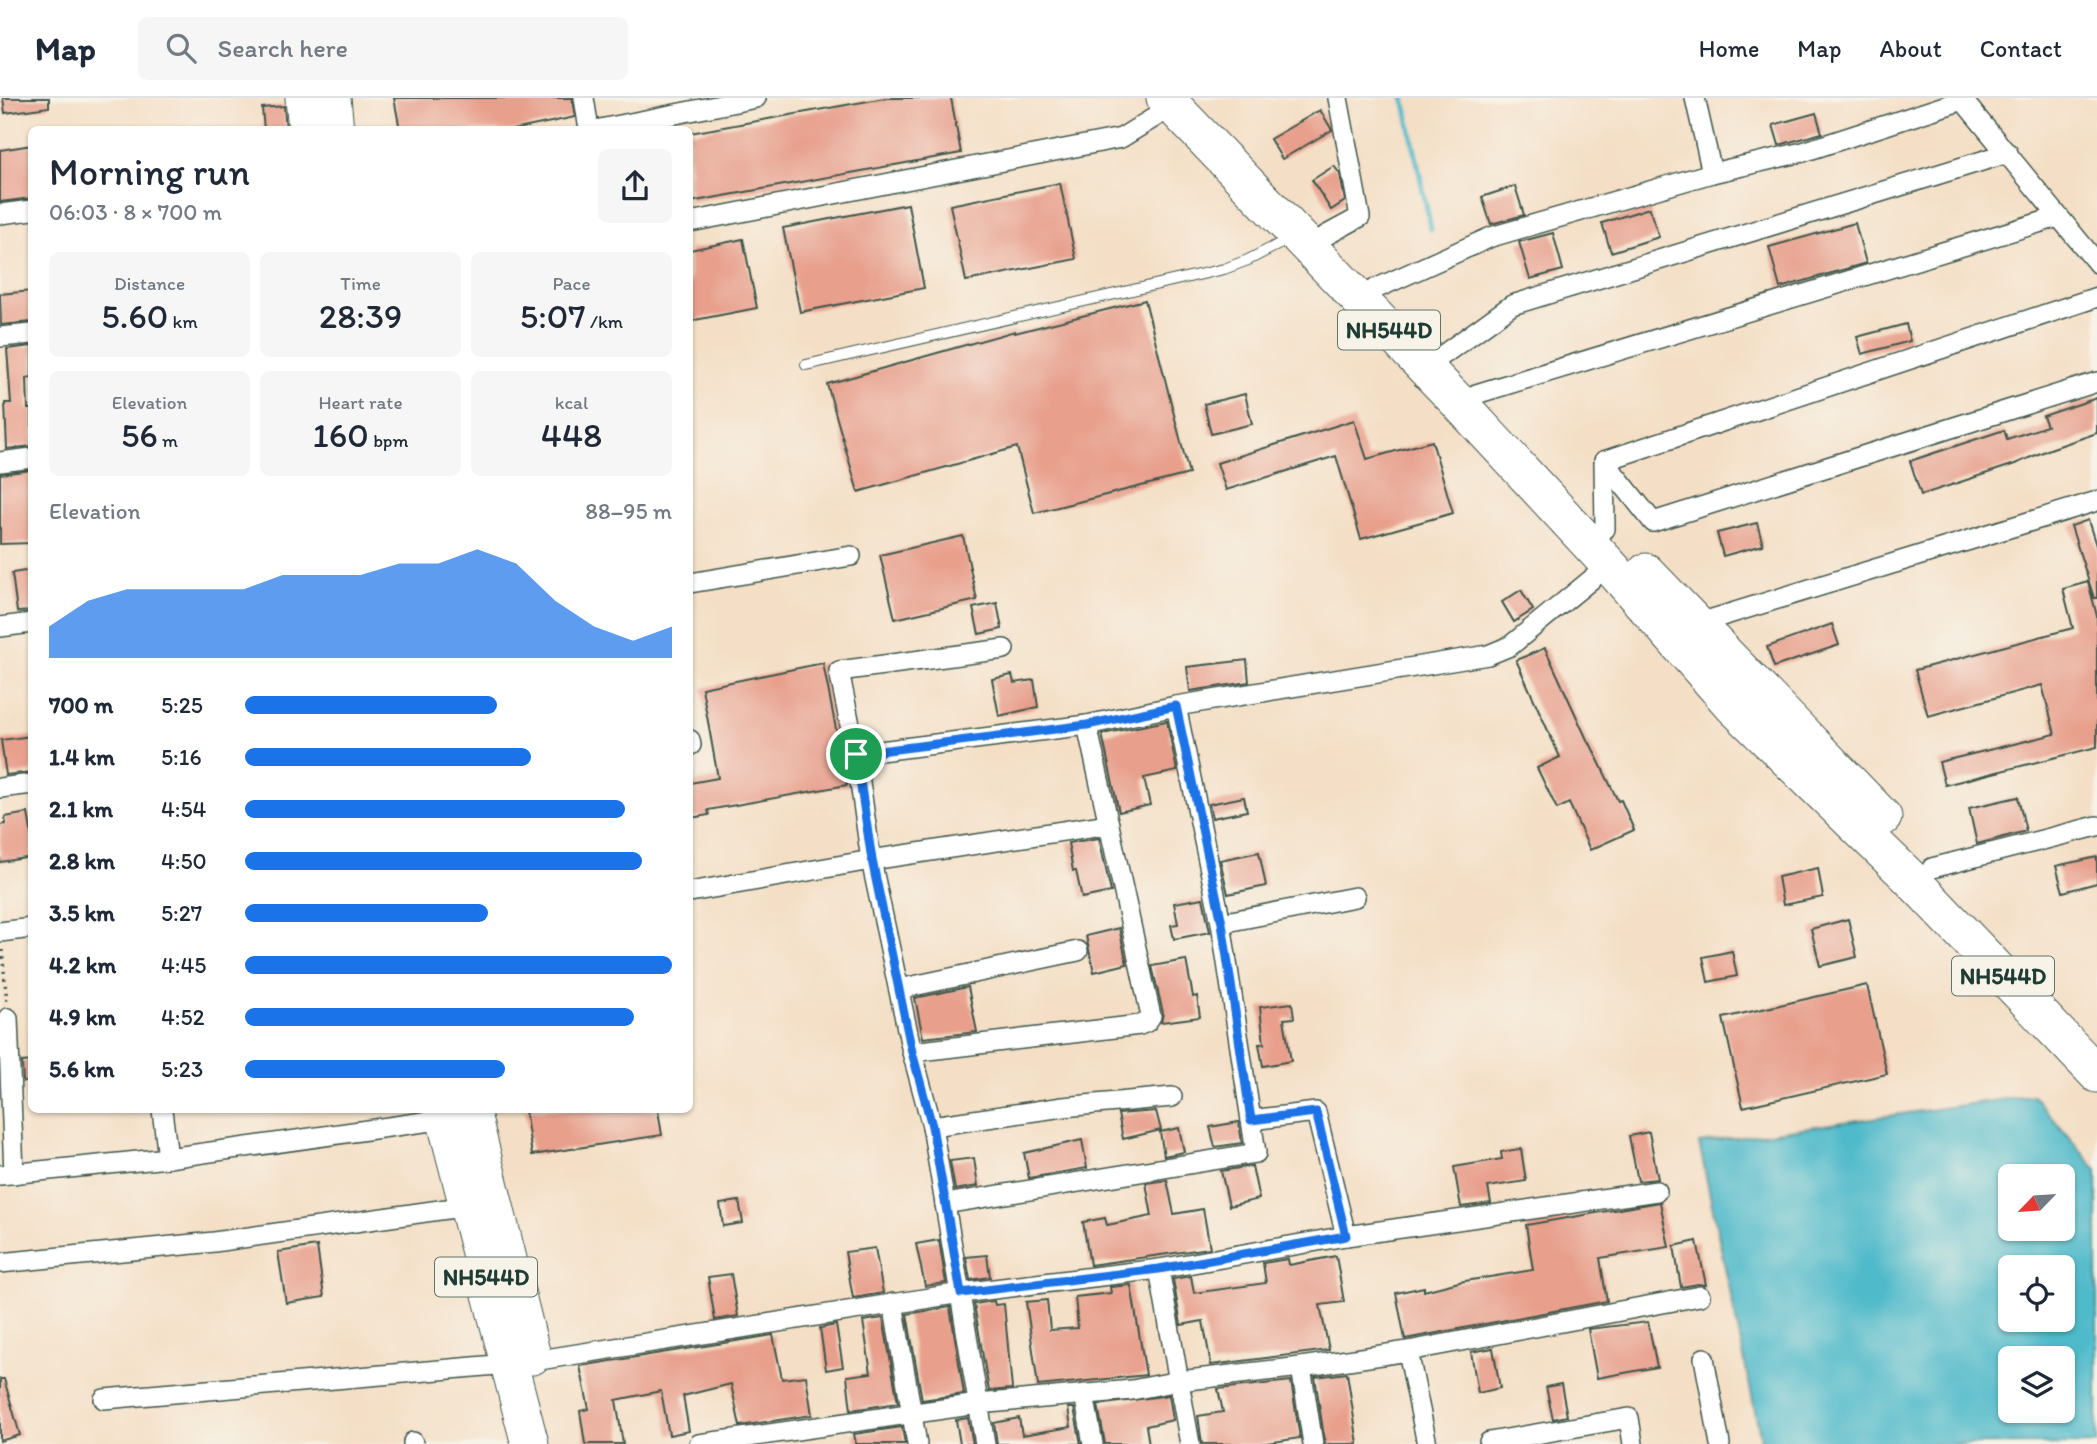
<!DOCTYPE html>
<html lang="en">
<head>
<meta charset="utf-8">
<style>
  :root { --surface:#fff; --page:#f6f6f7; --text:#1f2937; --muted:#747a83; --line:#e0e1e3; --accent:#1a73e8 }
  body { margin:0; font-family:Itim,sans-serif; background:var(--page); color:var(--text); height:100vh; display:flex; flex-direction:column; font-size:26px; white-space:nowrap }
  * { box-sizing:border-box; margin:0 }
  p { font-size:23px; color:var(--muted) }
  .icon { flex:none; width:38px; height:38px; fill:none; stroke:currentColor; stroke-width:2; stroke-linecap:round; stroke-linejoin:round }
  .map { position:relative; flex:1; overflow:hidden }
  .side { position:absolute; left:28px; top:28px; width:665px; height:987px; display:flex; flex-direction:column; background:var(--surface); border-radius:10px; box-shadow:0 2px 5px #0004 }
  .side>* { flex:none }
  .needle { width:46px; rotate:245deg }
  .fabs { position:absolute; left:1998px; top:1066px; display:grid; gap:14px }
  .fabs a { display:grid; place-items:center; width:77px; height:77px; border-radius:10px; background:var(--surface); box-shadow:0 2px 5px #0004; font-size:35px }
  .pin { position:absolute; display:grid; place-items:center; width:60px; height:60px; color:#fff; margin:-30px; border:4px solid #fff; border-radius:50%; box-shadow:0 2px 7px #0007 }
  .round { display:grid; place-items:center; flex:none; width:74px; height:74px; border-radius:10px; background:var(--page) }
  .summary { display:flex; align-items:center; justify-content:space-between; height:119px; padding:0 21px }
  h1 { font-size:38px; font-weight:600; line-height:52px }
  .figures { display:grid; grid-template-columns:repeat(3,1fr); gap:10px; height:119px; padding:7px 21px }
  .figures div { display:grid; align-content:center; border-radius:10px; background:var(--page); text-align:center }
  .figures b { font-size:35px; font-weight:600 }
  .figures small { font-size:19px; font-weight:400 }
  .figures p { font-size:19px }
  .chart { height:196px; padding:14px 21px }
  .chart p { display:flex; justify-content:space-between }
  .chart svg { width:100%; height:126px; margin-top:7px; fill:var(--accent); opacity:.7 }
  ul { padding:0 21px; list-style:none; font-size:23px }
  li { display:grid; grid-template-columns:112px 84px 1fr; align-items:center; height:52px }
  li i { height:18px; border-radius:9px; background:var(--accent) }
  header { display:flex; align-items:center; gap:42px; box-sizing:border-box; height:98px; padding:0 35px; background:var(--surface); border-bottom:2px solid var(--line) }
  header strong { font-size:33px }
  nav { display:flex; gap:38px; margin-inline-start:auto; font-size:24px }
  .search { width:490px; height:63px; background:var(--page); display:flex; align-items:center; gap:18px; box-sizing:border-box; padding:0 24px; border-radius:10px; color:var(--muted); font-size:26px }
  .map>svg:first-child { display:block }
  .water { fill:#4fbaca; stroke:#377c7f; stroke-width:2; fill-rule:evenodd }
  .lines { fill:none; stroke-linecap:round; stroke-linejoin:round }
  .stream { stroke:#4fbaca; stroke-width:5 }
  .building { fill:#e8a08d }
  .lane-casing { stroke:#3f554a; stroke-width:12 }
  .street-casing { stroke:#3f554a; stroke-width:22 }
  .highway-casing { stroke:#3f554a; stroke-width:39 }
  .path { stroke:#3f554a; stroke-width:3.5; stroke-dasharray:2 5; stroke-linecap:butt }
  .lane { stroke:#fff; stroke-width:10 }
  .street { stroke:#fff; stroke-width:19 }
  .highway { stroke:#fff; stroke-width:37 }
  .route-casing { stroke:#fff; stroke-width:14 }
  .route { stroke:#1a73e8; stroke-width:9 }
  .labels { text-anchor:middle; stroke-width:5; stroke-linejoin:round; paint-order:stroke }
  .shield { fill:#f7f3e8; stroke:#60746a; stroke-width:2 }
  .shield-label { font-size:23px; font-weight:bold; fill:#1f3d34 }
</style>
</head>
<body>
<header>
<strong>Map</strong>
<div class="search"><svg class="icon" aria-label="search" viewBox="0 0 24 24"><circle cx="10" cy="10" r="6"/><path d="M15 15l6 6"/></svg>Search here</div>
<nav><a>Home</a><a>Map</a><a>About</a><a>Contact</a></nav>
</header>
<div class="map">
<svg width="2097" height="1346" viewBox="0 0 2097 1346">
  <rect width="100%" height="100%" fill="#f7f3e8"/>
  <filter id="ink" filterUnits="userSpaceOnUse"><feTurbulence type="fractalNoise" baseFrequency=".0143" numOctaves="2"/><feDisplacementMap in="SourceGraphic" scale="14" xChannelSelector="R" yChannelSelector="G"/><feConvolveMatrix kernelMatrix="1 2 1 2 8 2 1 2 1" color-interpolation-filters="sRGB"/></filter>
  <filter id="wash" filterUnits="userSpaceOnUse"><feTurbulence type="fractalNoise" baseFrequency=".00686" numOctaves="4" result="noise"/><feDisplacementMap in="SourceGraphic" scale="28" xChannelSelector="R" yChannelSelector="G"/><feGaussianBlur stdDeviation="1.57" result="paint"/><feColorMatrix in="noise" values="0 0 0 0 0 0 0 0 0 0 0 0 0 0 0 0 0 1.4 0 .05"/><feComposite in="paint" operator="in"/></filter>
  <g filter="url(#wash)">
    <rect width="100%" height="100%" fill="#f4dfc6"/>
    <path class="water" d="M2033,997L2097,1072V1346H1762L1699,1045ZM2011,1078H2063V1130H2011ZM2011,1169H2063V1222H2011ZM2011,1260H2063V1312H2011Z"/>
    <g class="lines">
      <path class="stream" d="M1404,0L1431,131"/>
    </g>
    <g id="blocks">
      <g class="building">
        <path d="M3,0H49V9L5,15Z"/>
        <path d="M394,0H572L575,19L513,32H400Z"/>
        <path d="M885,0H951L961,55L690,104V35Z"/>
        <path d="M284,8L286,32H264L262,10Z"/>
        <path d="M1320,12L1332,32L1282,61L1270,41Z"/>
        <path d="M1816,15L1822,35L1779,47L1773,27Z"/>
        <path d="M32,47V100L0,104V52Z"/>
        <path d="M1334,68L1340,76L1345,103L1331,112L1312,82Z"/>
        <path d="M1060,85L1076,161L966,183L950,107Z"/>
        <path d="M1515,88L1524,117L1491,126L1482,99Z"/>
        <path d="M908,106L924,190L800,214L783,130Z"/>
        <path d="M1649,110L1659,139L1611,154L1602,125Z"/>
        <path d="M1855,125L1866,165L1780,190L1769,149Z"/>
        <path d="M1553,135L1563,172L1530,181L1519,144Z"/>
        <path d="M743,141L757,210L690,223V152Z"/>
        <path d="M32,193V224L1,227L0,196Z"/>
        <path d="M1145,202L1189,376L1034,415L1017,349L858,394L827,286L1015,233V235Z"/>
        <path d="M1906,226L1910,243L1862,256L1857,239Z"/>
        <path d="M32,248V279L27,280L28,311H32V348L7,351L5,305H11L7,251Z"/>
        <path d="M1245,296L1252,326L1211,336L1204,306Z"/>
        <path d="M2097,300V335L2050,351L2015,366L1921,397L1910,363L2004,332L2007,341L2047,328L2043,318Z"/>
        <path d="M1354,322L1367,361L1432,343L1453,415L1361,441L1336,358L1226,392L1217,365Z"/>
        <path d="M32,372V445L0,446V376Z"/>
        <path d="M2088,422L2097,451V500H2094L2071,428Z"/>
        <path d="M1757,425L1763,447L1723,458L1717,435Z"/>
        <path d="M963,438L977,502L895,521L880,457Z"/>
        <path d="M32,472V513L17,514L12,475Z"/>
        <path d="M2088,484L2097,518V649L1945,687L1939,664L2055,636L2042,587L1928,618L1915,572L2073,530L2063,491Z"/>
        <path d="M1521,492L1533,512L1514,524L1502,504Z"/>
        <path d="M997,505L1002,531L979,536L973,510Z"/>
        <path d="M1832,526L1839,547L1774,569L1767,549Z"/>
        <path d="M1545,550L1589,646L1590,645L1618,703L1621,702L1634,732L1590,752L1569,705L1557,711L1537,670L1560,659L1516,562Z"/>
        <path d="M1247,562L1249,584L1190,593L1187,569Z"/>
        <path d="M823,565L847,687L708,712L709,717L690,720V685L718,680L702,590Z"/>
        <path d="M1012,577L1014,585L1034,582L1038,609L999,618L992,581Z"/>
        <path d="M1167,623L1177,673L1144,680L1150,707L1119,714L1102,636Z"/>
        <path d="M32,638V674L6,677L1,642Z"/>
        <path d="M1244,699L1247,713L1212,720L1209,706Z"/>
        <path d="M2018,699L2026,733L1977,746L1969,710Z"/>
        <path d="M28,715L32,738V759L0,764V727L6,726L5,719Z"/>
        <path d="M1099,740L1111,794L1082,800L1076,773H1073L1068,745Z"/>
        <path d="M1259,754L1266,788L1228,796L1220,762Z"/>
        <path d="M2097,759V785L2063,794L2056,768Z"/>
        <path d="M1818,770L1823,799L1783,807L1778,779Z"/>
        <path d="M1203,800L1210,834L1174,841L1171,827L1178,826L1174,805Z"/>
        <path d="M1848,821L1857,859L1820,868L1811,831Z"/>
        <path d="M1119,830L1127,866L1094,874L1086,838Z"/>
        <path d="M1732,853L1737,878L1708,884L1703,859Z"/>
        <path d="M1186,862L1193,899L1197,898L1200,919L1161,924L1163,915L1152,868Z"/>
        <path d="M1867,887L1887,976L1743,1009L1723,920Z"/>
        <path d="M968,889L977,934L923,940L915,900Z"/>
        <path d="M1292,905L1294,920L1284,921L1291,963L1263,968L1259,946H1264L1260,909Z"/>
        <path d="M32,963V983L23,984L22,964Z"/>
        <path d="M525,1012H658L662,1037L532,1057Z"/>
        <path d="M1156,1013L1161,1032L1123,1041L1118,1016Z"/>
        <path d="M1239,1024L1242,1045L1215,1049L1210,1029Z"/>
        <path d="M1179,1030L1184,1054L1164,1058L1160,1034Z"/>
        <path d="M1649,1034L1658,1081L1638,1083L1629,1038Z"/>
        <path d="M1082,1042L1087,1070L1029,1080L1024,1055Z"/>
        <path d="M1521,1051L1526,1083L1488,1089L1491,1105L1461,1109L1454,1069L1502,1061L1501,1054Z"/>
        <path d="M974,1060L978,1088L955,1092L950,1063Z"/>
        <path d="M1252,1068L1259,1101L1229,1108L1221,1073Z"/>
        <path d="M1167,1082L1174,1116L1203,1111L1210,1150L1090,1167L1083,1124L1105,1120L1107,1127L1152,1118L1146,1085Z"/>
        <path d="M739,1103L743,1125L723,1128L720,1106Z"/>
        <path d="M1660,1104L1669,1149L1600,1160L1607,1203L1405,1241L1396,1195L1424,1189V1193L1459,1184L1533,1172L1526,1127Z"/>
        <path d="M939,1142L946,1185L925,1188L916,1146Z"/>
        <path d="M1697,1143L1706,1187L1698,1186L1681,1189L1674,1148Z"/>
        <path d="M317,1148L324,1199L286,1205L278,1154Z"/>
        <path d="M875,1150L883,1195L853,1200L845,1154Z"/>
        <path d="M987,1157L990,1179L970,1182L966,1159Z"/>
        <path d="M1336,1158L1344,1204L1320,1207L1329,1252L1211,1267L1203,1223L1181,1227L1173,1181L1191,1178L1194,1195L1266,1185L1263,1165L1288,1161L1289,1167Z"/>
        <path d="M731,1176L738,1218L715,1222L708,1179Z"/>
        <path d="M1131,1187L1146,1277L1038,1288L1026,1204L1047,1202L1050,1232L1078,1230L1075,1199L1111,1195L1110,1189Z"/>
        <path d="M994,1203L995,1207L1004,1206L1012,1291L989,1293L974,1206Z"/>
        <path d="M950,1209L964,1296L922,1302L907,1216Z"/>
        <path d="M883,1220L898,1305L851,1312L847,1278L871,1275L863,1223Z"/>
        <path d="M1648,1224L1657,1269L1597,1280L1588,1231Z"/>
        <path d="M836,1227L843,1269L826,1272L820,1230Z"/>
        <path d="M773,1237L782,1281L806,1278L812,1317L740,1328L731,1286L683,1298L689,1333L669,1337L661,1293L616,1302L623,1346H585L580,1313L589,1311L580,1268Z"/>
        <path d="M1493,1250L1500,1290L1478,1295L1471,1254Z"/>
        <path d="M1347,1275L1358,1346H1325L1315,1279Z"/>
        <path d="M0,1281H4L20,1337L0,1343Z"/>
        <path d="M1291,1283L1300,1340L1260,1346H1202L1198,1318L1223,1314L1218,1291Z"/>
        <path d="M1561,1286L1567,1318L1553,1321L1546,1289Z"/>
        <path d="M1169,1297L1173,1322L1146,1328L1149,1346H1105L1098,1307Z"/>
        <path d="M1068,1310H1074L1081,1346H997L994,1325L1019,1320L1022,1337L1071,1329Z"/>
        <path d="M968,1320L973,1346H960L956,1322Z"/>
        <path d="M902,1329L905,1346H856L854,1336Z"/>
      </g>
    </g>
  </g>
  <g filter="url(#ink)">
    <use href="#blocks" fill-opacity="0" stroke="#3f554a" stroke-width="2"/>
    <g class="lines">
      <g class="lane-casing">
        <path id="lane" d="M806,267L1224,171L1248,162L1291,140"/>
      </g>
      <g class="street-casing">
        <g id="street">
          <path d="M584,0L589,32"/>
          <path d="M1695,0L1712,75"/>
          <path d="M1961,0L2097,165"/>
          <path d="M595,32L756,0"/>
          <path d="M0,116L32,112"/>
          <path d="M690,124L1121,40L1178,5"/>
          <path d="M1325,138L1360,119L1338,0"/>
          <path d="M1375,191L1491,139L1712,75L1803,54L1963,2L1964,0"/>
          <path d="M0,239L32,236"/>
          <path d="M1440,259L1512,207L2008,55"/>
          <path d="M1476,296L2058,119"/>
          <path d="M1604,363L1653,424L2097,284"/>
          <path d="M0,364L32,360"/>
          <path d="M1605,431L1604,363L2097,199"/>
          <path d="M690,485L851,458"/>
          <path d="M1696,526L2097,403"/>
          <path d="M0,529L32,525"/>
          <path d="M690,642L691,647"/>
          <path d="M856,656L1087,627L1176,608L1488,557L1510,548L1609,467"/>
          <path d="M0,690L32,686"/>
          <path d="M1932,770L2097,728"/>
          <path d="M690,794L871,762L1109,726"/>
          <path d="M1221,825L1355,799"/>
          <path d="M0,834L32,830"/>
          <path d="M899,891L1078,853"/>
          <path d="M8,920L14,1076"/>
          <path d="M912,954L1140,927L1147,924L1151,918L1087,627"/>
          <path d="M162,1012L168,1060"/>
          <path d="M1251,1022L1316,1014L1346,1138"/>
          <path d="M932,1028L1063,1009L1172,999"/>
          <path d="M0,1077L168,1060L445,1021"/>
          <path d="M945,1106L1256,1055L1221,825L1176,608"/>
          <path d="M0,1165L214,1144L468,1108"/>
          <path d="M1159,1171L1190,1346"/>
          <path d="M893,1205L917,1346"/>
          <path d="M1408,1253L1427,1346"/>
          <path d="M1704,1260L1720,1346"/>
          <path d="M533,1263L961,1195L1159,1171L1346,1138L1657,1093"/>
          <path d="M1301,1269L1313,1346"/>
          <path d="M1084,1296L1093,1346"/>
          <path d="M104,1301L508,1266"/>
          <path d="M413,1344V1346"/>
          <path d="M1489,1344L1629,1320L1633,1346"/>
          <path d="M699,1346L978,1306L1132,1292L1179,1283L1301,1269L1408,1253L1700,1198"/>
          <path d="M985,1346L932,1028L912,954L871,762L856,656L839,573L1004,551"/>
        </g>
      </g>
      <g class="highway-casing">
        <g id="highway">
          <path d="M304,0L307,32"/>
          <path d="M332,0L335,32"/>
          <path d="M1165,0L1457,303L1609,467L1733,608L1910,780L2097,976"/>
          <path d="M1646,474L1883,719"/>
          <path d="M443,1012L530,1346"/>
          <path d="M471,1012L532,1258"/>
        </g>
      </g>
      <path class="path" d="M2,852L7,904"/>
      <use href="#lane" class="lane"/>
      <use href="#street" class="street"/>
      <use href="#highway" class="highway"/>
    </g>
  </g>
  <g class="lines" filter="url(#ink)">
    <g class="route-casing">
      <path id="route" d="M1176,608L1222,825L1251,1022L1316,1014L1346,1138L1159,1171L961,1195L932,1028L912,954L872,762L856,656L1087,627Z"/>
    </g>
    <use href="#route" class="route"/>
  </g>
  <g class="labels">
    <g class="shield">
      <rect x="1338" y="212.5" width="102" height="39" rx="5"/>
      <rect x="1952" y="858.5" width="102" height="39" rx="5"/>
      <rect x="435" y="1159.5" width="102" height="39" rx="5"/>
    </g>
    <g class="shield-label">
      <text x="1389" y="240">NH544D</text>
      <text x="2003" y="886">NH544D</text>
      <text x="486" y="1187">NH544D</text>
    </g>
  </g>
</svg>
<div class="fabs">
<a><svg class="needle" viewBox="-14 -14 28 28"><path d="M0-13l5 13h-10z" fill="#e53935"/><path d="M0 13l5-13h-10z" fill="#747a83"/></svg></a>
<a><svg class="icon" aria-label="locate" viewBox="0 0 24 24"><circle cx="12" cy="12" r="6"/><path d="M12 2v4M12 18v4M2 12h4M18 12h4"/></svg></a>
<a><svg class="icon" aria-label="layers" viewBox="0 0 24 24"><path d="M12 4l9 5-9 5-9-5zM3 14l9 5 9-5"/></svg></a>
</div>
<div class="pin" style="left:856px;top:656px;background:#1e9e55"><svg class="icon" aria-label="arrive" viewBox="0 0 24 24"><path d="M6 21V4h12l-3 4 3 4H6"/></svg></div>
<section class="side">
<div class="summary"><div><h1>Morning run</h1><p>06:03 · 8 × 700 m</p></div><a class="round"><svg class="icon" aria-label="share" viewBox="0 0 24 24"><path d="M12 15V3M7 8l5-5 5 5M5 13v7h14v-7"/></svg></a></div>
<div class="figures">
<div><p>Distance</p><b>5.60<small> km</small></b></div>
<div><p>Time</p><b>28:39</b></div>
<div><p>Pace</p><b>5:07<small> /km</small></b></div>
</div>
<div class="figures">
<div><p>Elevation</p><b>56<small> m</small></b></div>
<div><p>Heart rate</p><b>160<small> bpm</small></b></div>
<div><p>kcal</p><b>448</b></div>
</div>
<div class="chart"><p><span>Elevation</span>88–95 m</p>
<svg viewBox="0 0 160 44" preserveAspectRatio="none"><path d="M0 44V33L10 24L20 20L30 20L40 20L50 20L60 15L70 15L80 15L90 11L100 11L110 6L120 11L130 24L140 33L150 38L160 33V44z"/></svg>
</div>
<ul>
<li><b>700 m</b>5:25<i style="width:59%"></i></li>
<li><b>1.4 km</b>5:16<i style="width:67%"></i></li>
<li><b>2.1 km</b>4:54<i style="width:89%"></i></li>
<li><b>2.8 km</b>4:50<i style="width:93%"></i></li>
<li><b>3.5 km</b>5:27<i style="width:57%"></i></li>
<li><b>4.2 km</b>4:45<i style="width:100%"></i></li>
<li><b>4.9 km</b>4:52<i style="width:91%"></i></li>
<li><b>5.6 km</b>5:23<i style="width:61%"></i></li>
</ul>
</section>
</div>
</body>
</html>
